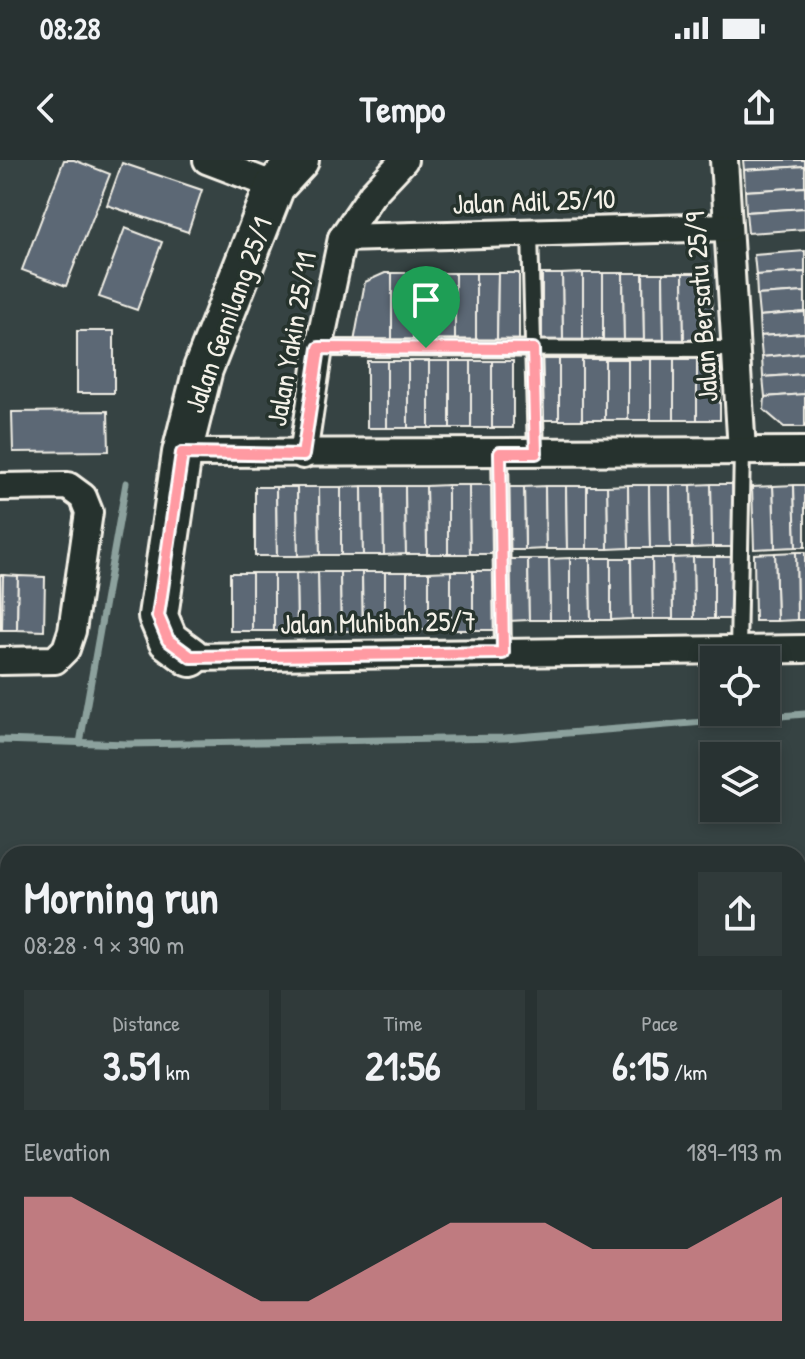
<!DOCTYPE html>
<html lang="en">
<head>
<meta charset="utf-8">
<style>
  :root { --surface:#283232; --page:#303a3a; --text:#f1f3f6; --muted:#a5aaac; --line:#444d4d; --accent:#ff9aa2 }
  body { margin:0; font-family:"Patrick Hand",sans-serif; background:var(--page); color:var(--text); height:100vh; display:flex; flex-direction:column; font-size:30px; white-space:nowrap }
  * { box-sizing:border-box; margin:0 }
  p { font-size:26px; color:var(--muted) }
  .icon { flex:none; width:44px; height:44px; fill:none; stroke:currentColor; stroke-width:2; stroke-linecap:round; stroke-linejoin:round }
  .map { position:relative; flex:1; overflow:hidden }
  .drawer { position:absolute; left:0px; top:686px; width:806px; height:514px; display:flex; flex-direction:column; background:var(--surface); border-radius:24px 24px 0 0; box-shadow:0 4px 12px #0003,0 0 0 2px var(--line) }
  .drawer>* { flex:none }
  .buttons { position:absolute; left:700px; top:486px; display:grid; gap:16px }
  .buttons a { display:grid; place-items:center; width:80px; height:80px; border-radius:0px; background:var(--surface); box-shadow:0 4px 12px #0003,0 0 0 2px var(--line); font-size:40px }
  .pin { position:absolute; display:grid; place-items:center; width:68px; height:68px; color:#fff; margin:-82px -34px; border-radius:50% 50% 50% 0; rotate:-45deg; box-shadow:0 0 8px #0007 }
  .pin .icon { rotate:45deg }
  .round { display:grid; place-items:center; flex:none; width:84px; height:84px; border-radius:0px; background:var(--page) }
  .summary { display:flex; align-items:center; justify-content:space-between; height:136px; padding:0 24px }
  h1 { font-size:44px; font-weight:700; line-height:60px }
  .stats { display:grid; grid-template-columns:repeat(3,1fr); gap:12px; height:136px; padding:8px 24px }
  .stats div { display:grid; align-content:center; border-radius:0px; background:var(--page); text-align:center }
  .stats b { font-size:40px; font-weight:700 }
  .stats small { font-size:22px; font-weight:400 }
  .stats p { font-size:22px }
  .chart { height:224px; padding:16px 24px }
  .chart p { display:flex; justify-content:space-between }
  .chart svg { width:100%; height:144px; margin-top:8px; fill:var(--accent); opacity:.7 }
  .status { display:flex; justify-content:space-between; align-items:center; height:56px; padding:0 40px; background:var(--surface); direction:ltr }
  .status svg { height:22px; fill:currentColor }
  header { display:flex; justify-content:space-between; align-items:center; height:104px; padding:0 24px; background:var(--surface); font-size:36px; font-weight:700 }
  .map>svg:first-child { display:block }
  .green { fill:#5c6b4c; stroke:#a8ae9a; stroke-width:2 }
  .lines { fill:none; stroke-linecap:round; stroke-linejoin:round }
  .stream { stroke:#8ca19d; stroke-width:7 }
  .building { fill:#5b6875; stroke:#f4f1e8; stroke-width:2 }
  .lane-casing { stroke:#f4f1e8; stroke-width:20 }
  .street-casing { stroke:#f4f1e8; stroke-width:32 }
  .secondary-casing { stroke:#f4f1e8; stroke-width:44 }
  .highway-casing { stroke:#f4f1e8; stroke-width:50 }
  .lane { stroke:#26332d; stroke-width:14 }
  .street { stroke:#26332d; stroke-width:26 }
  .secondary { stroke:#26332d; stroke-width:38 }
  .highway { stroke:#26332d; stroke-width:44 }
  .route-casing { stroke:#fff; stroke-width:16 }
  .route { stroke:#ff9aa2; stroke-width:10 }
  .labels { text-anchor:middle; stroke-width:7; stroke-linejoin:round; paint-order:stroke }
  .street-label { font-size:28px; fill:#f4f1e8; stroke:#26332d }
</style>
</head>
<body>
<div class="status"><b>08:28</b><svg viewBox="0 0 49 12"><path d="M0 12V9h3v3zM5 12V6h3v6zM10 12V3h3v9zM15 12V0h3v12zM26 1h20v11H26zM47 4h2v5h-2z"/></svg></div>
<header><svg class="icon" aria-label="back" viewBox="0 0 24 24"><path d="M15 5l-7 7 7 7"/></svg>Tempo<svg class="icon" aria-label="share" viewBox="0 0 24 24"><path d="M12 15V3M7 8l5-5 5 5M5 13v7h14v-7"/></svg></header>
<div class="map">
<svg width="805" height="1199" viewBox="0 0 805 1199">
  <rect width="100%" height="100%" fill="#364343"/>
  <filter id="ink" filterUnits="userSpaceOnUse"><feTurbulence type="fractalNoise" baseFrequency=".0125" numOctaves="2"/><feDisplacementMap in="SourceGraphic" scale="16" xChannelSelector="R" yChannelSelector="G"/><feConvolveMatrix kernelMatrix="1 2 1 2 8 2 1 2 1" color-interpolation-filters="sRGB"/></filter>
  <g filter="url(#ink)">
    <g class="green">
      <path d="M0,840L8,854V916L0,914Z"/>
      <path d="M0,1033L8,1039V1192H53V1199H0Z"/>
    </g>
    <g class="lines">
      <g class="stream">
        <path d="M0,580L128,584L505,578L805,554"/>
        <path d="M80,583L126,323"/>
      </g>
    </g>
    <g class="building">
      <path d="M64,0H74L110,14L66,126L22,110Z"/>
      <path d="M743,0H805V6L744,10Z"/>
      <path d="M122,3L202,30L188,72L107,45Z"/>
      <path d="M805,6V27L745,31L744,10Z"/>
      <path d="M805,27V48L746,52L745,31Z"/>
      <path d="M805,48V69L748,73L746,52Z"/>
      <path d="M125,68L162,82L137,150L99,137Z"/>
      <path d="M805,91V112L756,115L754,95Z"/>
      <path d="M805,112V132L757,135L756,115Z"/>
      <path d="M385,113H392V181L354,182L365,122Z"/>
      <rect x="392" y="113" width="21" height="68"/>
      <rect x="413" y="113" width="21" height="68"/>
      <rect x="434" y="113" width="21" height="68"/>
      <path d="M455,113H476V182L455,181Z"/>
      <path d="M476,113H498L497,182H476Z"/>
      <path d="M498,113H519V182H497Z"/>
      <path d="M583,113V181L563,182L562,114Z"/>
      <rect x="583" y="113" width="20" height="68"/>
      <path d="M603,113H623L624,181H603Z"/>
      <path d="M623,113H643L644,181H624Z"/>
      <path d="M643,113H663L664,181H644Z"/>
      <path d="M663,113H683L684,180L664,181Z"/>
      <path d="M683,113H700L711,121L714,179L684,180Z"/>
      <path d="M542,114H562L563,182H542Z"/>
      <path d="M805,132V152L759,156L757,135Z"/>
      <path d="M805,152V173L760,176L759,156Z"/>
      <rect x="77" y="171" width="37" height="62"/>
      <path d="M805,173V193L762,197L760,176Z"/>
      <path d="M805,193V214L763,217L762,197Z"/>
      <path d="M536,199H559V260H535Z"/>
      <rect x="559" y="199" width="23" height="61"/>
      <rect x="582" y="199" width="23" height="61"/>
      <rect x="605" y="199" width="23" height="61"/>
      <rect x="628" y="199" width="23" height="61"/>
      <rect x="651" y="199" width="23" height="61"/>
      <rect x="674" y="199" width="23" height="61"/>
      <rect x="697" y="199" width="23" height="61"/>
      <rect x="367" y="201" width="20" height="67"/>
      <rect x="387" y="201" width="21" height="67"/>
      <rect x="408" y="201" width="21" height="67"/>
      <rect x="429" y="201" width="21" height="67"/>
      <rect x="450" y="201" width="21" height="67"/>
      <rect x="471" y="201" width="21" height="67"/>
      <rect x="492" y="201" width="21" height="67"/>
      <path d="M805,214V234L765,237L763,217Z"/>
      <path d="M805,234V267H784L764,250L765,237Z"/>
      <path d="M108,251L109,291L13,292L12,252Z"/>
      <path d="M711,324H732L733,387H712Z"/>
      <path d="M711,324L712,387L692,388L691,325Z"/>
      <path d="M448,325V394H427L426,326Z"/>
      <path d="M448,325H469L470,394H448Z"/>
      <path d="M469,325H491L492,394H470Z"/>
      <path d="M628,325L629,388L608,389L607,326Z"/>
      <path d="M628,325H649L650,388H629Z"/>
      <path d="M649,325H670L671,388H650Z"/>
      <path d="M670,325H691L692,388H671Z"/>
      <path d="M794,325L796,387L775,388L773,326Z"/>
      <path d="M794,325H805V387H796Z"/>
      <path d="M362,326L363,395H341V327Z"/>
      <path d="M362,326H383L384,395H363Z"/>
      <path d="M383,326H405L406,394L384,395Z"/>
      <path d="M405,326H426L427,394H406Z"/>
      <path d="M545,326L546,389L525,390L524,327Z"/>
      <path d="M545,326H566L567,389H546Z"/>
      <path d="M566,326H587V389H567Z"/>
      <path d="M587,326H607L608,389H587Z"/>
      <path d="M773,326L775,388L754,389L752,327Z"/>
      <path d="M255,327H276L277,396H255Z"/>
      <path d="M276,327H297L298,396H277Z"/>
      <path d="M297,327H319L320,395L298,396Z"/>
      <path d="M319,327H341V395H320Z"/>
      <path d="M504,327H524L525,390H504Z"/>
      <path d="M796,392H805V460H797Z"/>
      <path d="M796,392L797,460L777,461L775,393Z"/>
      <path d="M775,393L777,461H755L754,394Z"/>
      <path d="M693,397H714V459H694Z"/>
      <path d="M693,397L694,459H673L672,398Z"/>
      <rect x="714" y="397" width="21" height="62"/>
      <path d="M570,398H590L591,460H570Z"/>
      <path d="M570,398V460H550L549,399Z"/>
      <path d="M590,398H611V460H591Z"/>
      <path d="M611,398H631L632,459L611,460Z"/>
      <path d="M631,398H652L653,459H632Z"/>
      <path d="M652,398H672L673,459H653Z"/>
      <path d="M508,399H528L529,460L508,461Z"/>
      <path d="M528,399H549L550,460H529Z"/>
      <rect x="451" y="411" width="22" height="59"/>
      <path d="M451,411V470H429V412Z"/>
      <rect x="473" y="411" width="22" height="59"/>
      <path d="M318,412H340L341,471H319Z"/>
      <path d="M318,412L319,471H297L296,413Z"/>
      <path d="M340,412H362L363,471H341Z"/>
      <path d="M362,412H385V471H363Z"/>
      <path d="M385,412H407V470L385,471Z"/>
      <rect x="407" y="412" width="22" height="58"/>
      <rect x="230" y="413" width="22" height="58"/>
      <rect x="252" y="413" width="22" height="58"/>
      <path d="M274,413H296L297,471H274Z"/>
      <path d="M0,415H3L2,470H0Z"/>
      <path d="M3,415L18,416L17,470H2Z"/>
      <path d="M18,416L45,417L44,471L17,470Z"/>
      <path d="M798,802L805,818V845L798,848Z"/>
      <path d="M805,980V1041L798,1029V984Z"/>
      <path d="M240,1192H280L267,1199H244Z"/>
      <path d="M280,1192H311L314,1197L267,1199Z"/>
      <path d="M374,1192H414L401,1199H378Z"/>
      <path d="M414,1192H435L439,1199H401Z"/>
      <path d="M458,1192H500L487,1199H454L452,1196Z"/>
      <path d="M500,1192H510L514,1199H487Z"/>
    </g>
    <g class="lines">
      <g class="lane-casing">
        <g id="lane">
          <path d="M530,73L536,293"/>
          <path d="M319,188L735,189"/>
          <path d="M500,293L503,493"/>
          <path d="M738,490L742,291"/>
          <path d="M798,1113L805,1123"/>
          <path d="M444,1192L448,1199"/>
          <path d="M718,1192L722,1199"/>
        </g>
      </g>
      <g class="street-casing">
        <g id="street">
          <path d="M207,0L275,26"/>
          <path d="M724,0L742,291"/>
          <path d="M342,78L728,67"/>
          <path d="M182,293L805,291"/>
          <path d="M303,295L319,188L342,78L372,34L404,0"/>
          <path d="M0,327L68,326L83,337L89,352L72,471L66,489L55,500L0,501"/>
          <path d="M191,497L805,489"/>
          <path d="M338,1192L342,1199"/>
          <path d="M536,1192L540,1199"/>
        </g>
      </g>
      <g class="secondary-casing">
        <path id="secondary" d="M191,497L168,480L158,456L182,293L203,209L275,26L299,0"/>
      </g>
      <g class="highway-casing">
        <g id="highway">
          <path d="M0,941L8,944"/>
          <path d="M0,998L8,1004"/>
          <path d="M153,1192L155,1199"/>
          <path d="M79,1199V1192"/>
        </g>
      </g>
      <use href="#lane" class="lane"/>
      <use href="#street" class="street"/>
      <use href="#secondary" class="secondary"/>
      <use href="#highway" class="highway"/>
    </g>
  </g>
  <g class="lines" filter="url(#ink)">
    <g class="route-casing">
      <path id="route" d="M319,188L533,189L536,293H500L503,493L191,497L168,480L158,456L182,293L303,295Z"/>
    </g>
    <use href="#route" class="route"/>
  </g>
  <g class="labels">
    <g class="street-label">
      <text transform="translate(534 41) rotate(-2)" y="10">Jalan Adil 25/10</text>
      <text transform="translate(701 147) rotate(-94)" y="10">Jalan Bersatu 25/9</text>
      <text transform="translate(228 155) rotate(-70)" y="10">Jalan Gemilang 25/1</text>
      <text transform="translate(291 179) rotate(-80)" y="10">Jalan Yakin 25/11</text>
      <text transform="translate(378 462) rotate(-1)" y="10">Jalan Muhibah 25/7</text>
    </g>
  </g>
</svg>
<div class="buttons">
<a><svg class="icon" aria-label="locate" viewBox="0 0 24 24"><circle cx="12" cy="12" r="6"/><path d="M12 2v4M12 18v4M2 12h4M18 12h4"/></svg></a>
<a><svg class="icon" aria-label="layers" viewBox="0 0 24 24"><path d="M12 4l9 5-9 5-9-5zM3 14l9 5 9-5"/></svg></a>
</div>
<div class="pin" style="left:426px;top:188px;background:#1e9e55"><svg class="icon" aria-label="arrive" viewBox="0 0 24 24"><path d="M6 21V4h12l-3 4 3 4H6"/></svg></div>
<section class="drawer">
<div class="summary"><div><h1>Morning run</h1><p>08:28 · 9 × 390 m</p></div><a class="round"><svg class="icon" aria-label="share" viewBox="0 0 24 24"><path d="M12 15V3M7 8l5-5 5 5M5 13v7h14v-7"/></svg></a></div>
<div class="stats">
<div><p>Distance</p><b>3.51<small> km</small></b></div>
<div><p>Time</p><b>21:56</b></div>
<div><p>Pace</p><b>6:15<small> /km</small></b></div>
</div>
<div class="chart"><p><span>Elevation</span>189–193 m</p>
<svg viewBox="0 0 160 44" preserveAspectRatio="none"><path d="M0 44V6L10 6L20 14L30 22L40 30L50 38L60 38L70 30L80 22L90 14L100 14L110 14L120 22L130 22L140 22L150 14L160 6V44z"/></svg>
</div>
</section>
</div>
</body>
</html>
